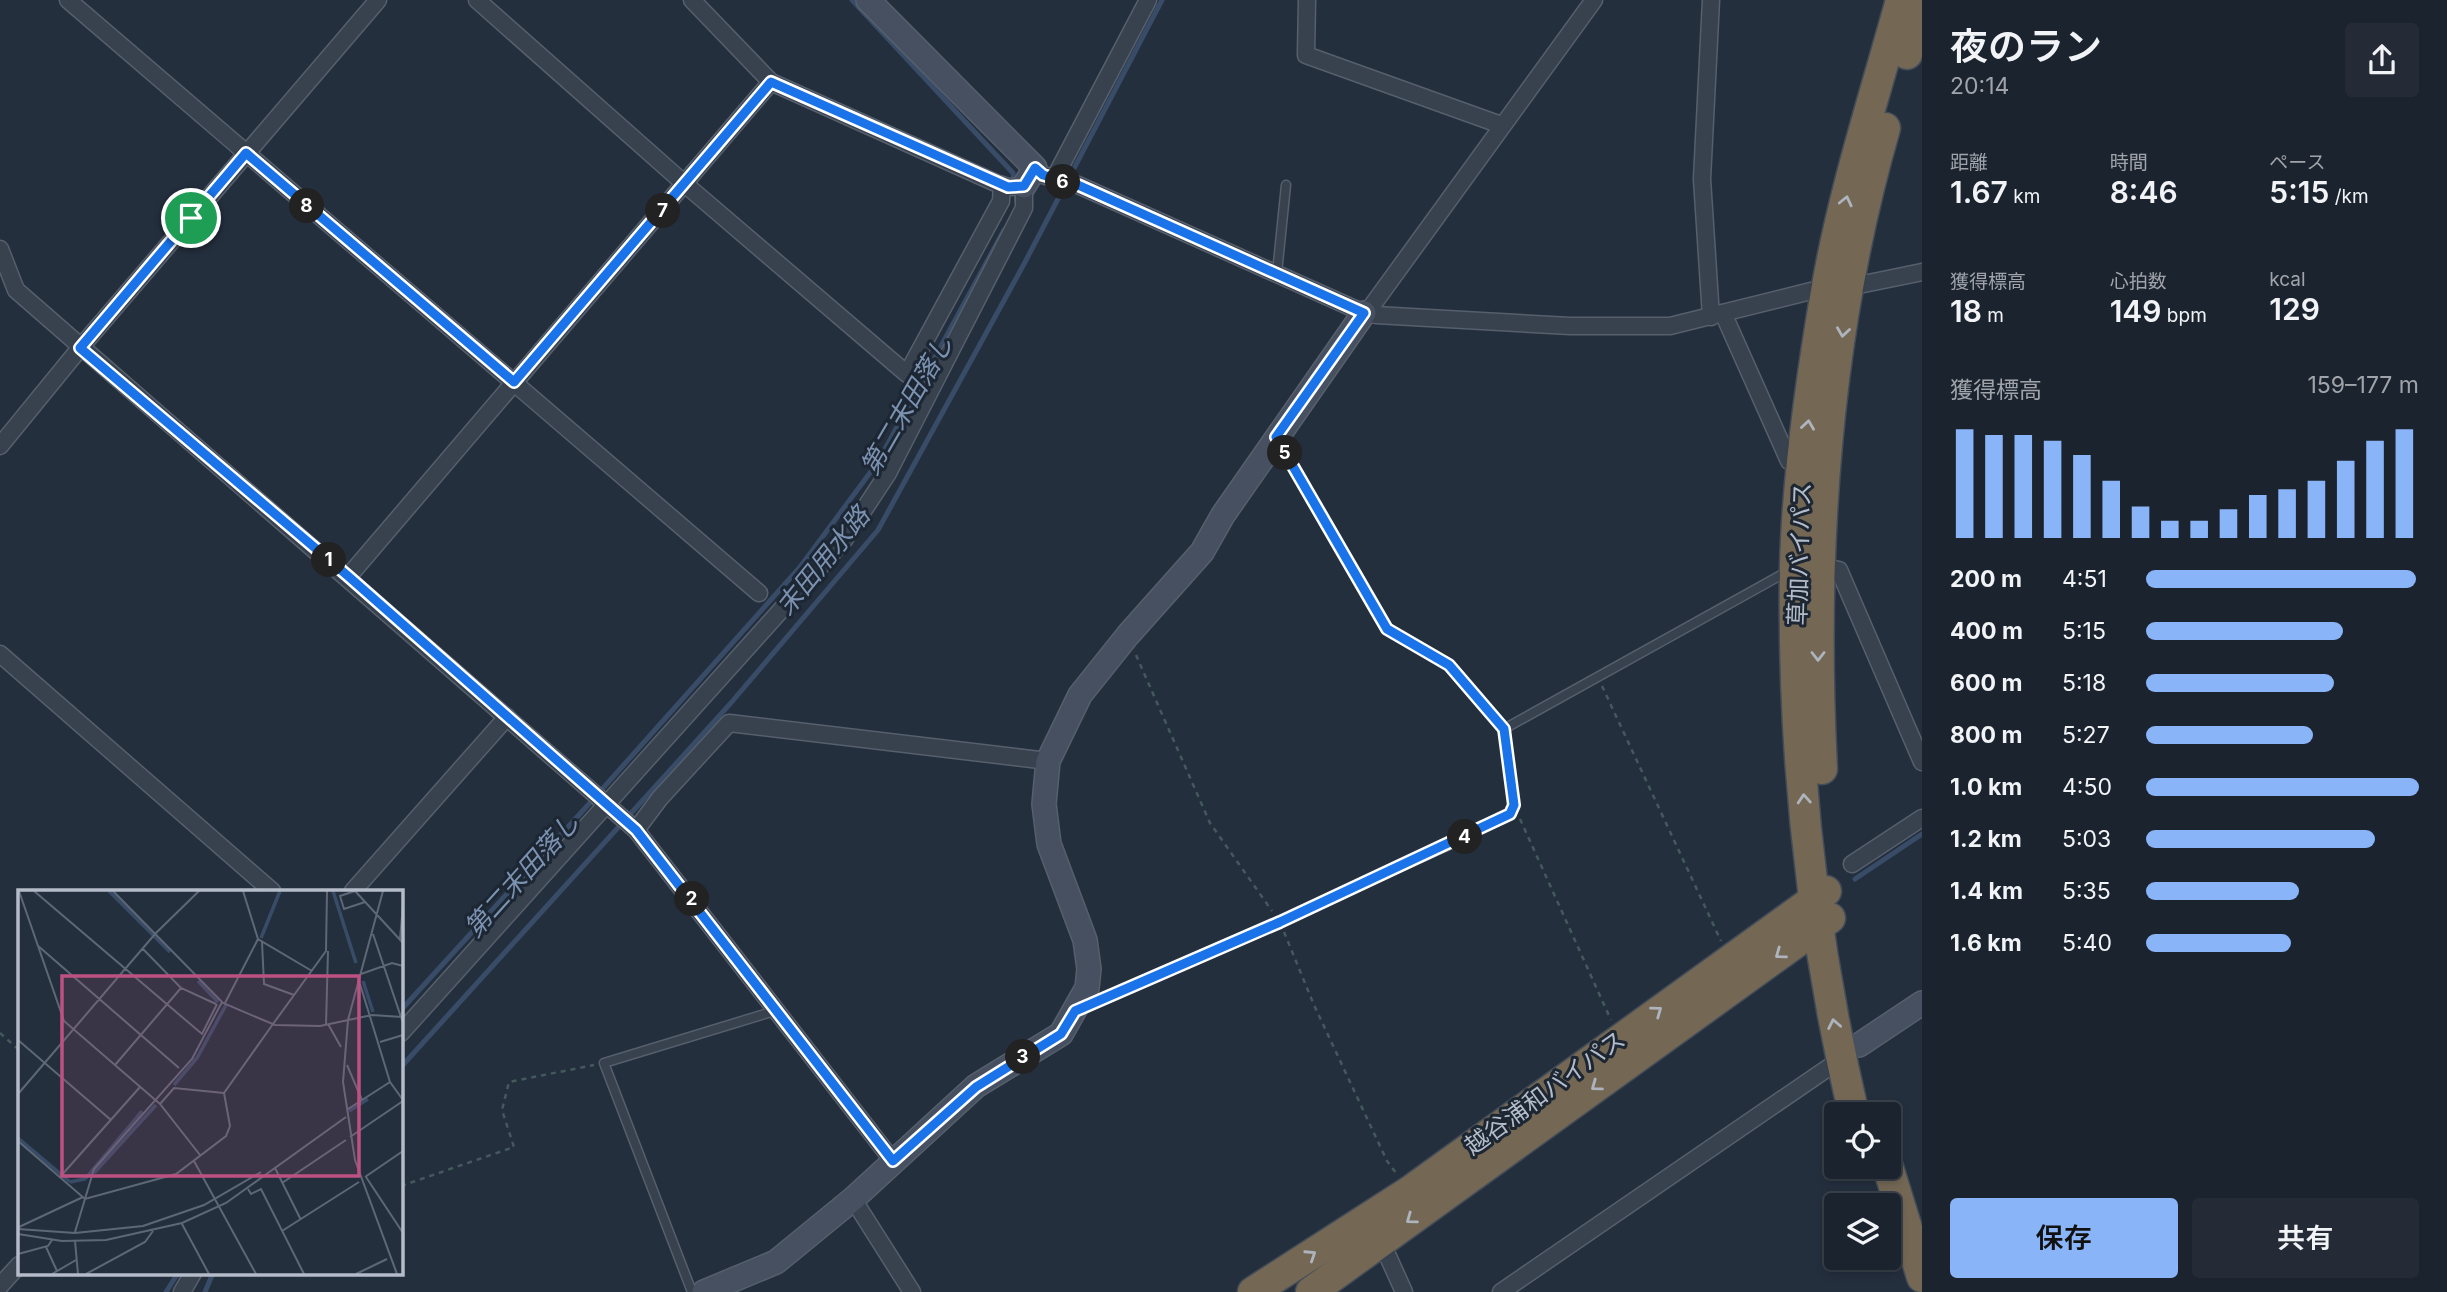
<!DOCTYPE html>
<html lang="ja">
<head>
<meta charset="utf-8">
<style>
  :root { --surface:#1b232e; --page:#242b36; --text:#f1f3f6; --muted:#a0a4aa; --line:#39404a; --accent:#8ab4f8 }
  body { margin:0; font-family:Inter,"Noto Sans JP",sans-serif; background:var(--page); color:var(--text); height:100vh; display:flex; flex-direction:column; font-size:26px; white-space:nowrap }
  * { box-sizing:border-box; margin:0 }
  p { font-size:23px; color:var(--muted) }
  .icon { flex:none; width:38px; height:38px; fill:none; stroke:currentColor; stroke-width:2; stroke-linecap:round; stroke-linejoin:round }
  .map { position:relative; flex:1; overflow:hidden }
  .side { display:flex; flex-direction:column; background:var(--surface); width:525px }
  .side>* { flex:none }
  .fabs { position:absolute; left:1824px; top:1102px; display:grid; gap:14px }
  .fabs a { display:grid; place-items:center; width:77px; height:77px; border-radius:7px; background:var(--surface); box-shadow:0 4px 10px #0003,0 0 0 2px var(--line); font-size:35px }
  .pin { position:absolute; display:grid; place-items:center; width:60px; height:60px; color:#fff; margin:-30px; border:4px solid #fff; border-radius:50%; box-shadow:0 2px 7px #0007 }
  .km { position:absolute; width:35px; height:35px; margin:-18px; border-radius:50%; background:#222; color:#fff; font-size:19px; line-height:35px; text-align:center }
  .round { display:grid; place-items:center; flex:none; width:74px; height:74px; border-radius:7px; background:var(--page) }
  .summary { display:flex; align-items:center; justify-content:space-between; height:119px; padding:0 28px }
  h1 { font-size:38px; font-weight:600; line-height:52px }
  .metrics { display:grid; grid-template-columns:repeat(3,1fr); gap:10px; height:119px; padding:7px 28px }
  .metrics div { display:grid; align-content:center }
  .metrics b { font-size:30px; font-weight:600 }
  .metrics small { font-size:19px; font-weight:400 }
  .metrics p { font-size:19px }
  .chart { height:196px; padding:14px 28px }
  .chart p { display:flex; justify-content:space-between }
  .chart svg { width:100%; height:126px; margin-top:7px; stroke:var(--accent); stroke-width:6 }
  .primary-button { display:flex; gap:14px; margin-top:auto; padding:14px 28px }
  .primary-button a { flex:1; height:80px; border-radius:7px; background:var(--accent); color:#111; font-size:28px; font-weight:600; line-height:80px; text-align:center }
  .primary-button a+a { background:var(--page); color:var(--text) }
  ul { padding:0 28px; list-style:none; font-size:23px }
  li { display:grid; grid-template-columns:112px 84px 1fr; align-items:center; height:52px }
  li i { height:18px; border-radius:9px; background:var(--accent) }
  main { display:flex; flex:1; min-height:0 }
  .map>svg:first-child { display:block }
  .lines { fill:none; stroke-linecap:round; stroke-linejoin:round }
  .stream { stroke:#394c67; stroke-width:5 }
  .lane-casing { stroke:#565f6c; stroke-width:11 }
  .street-casing { stroke:#565f6c; stroke-width:19 }
  .secondary-casing { stroke:#565f6c; stroke-width:26 }
  .highway-casing { stroke:#434c59; stroke-width:33 }
  .path { stroke:#44595c; stroke-width:2.5; stroke-dasharray:5 5; stroke-linecap:butt }
  .lane { stroke:#38414e; stroke-width:8 }
  .street { stroke:#38414e; stroke-width:16 }
  .secondary { stroke:#465061; stroke-width:23 }
  .highway { stroke:#746855; stroke-width:30 }
  .oneway { stroke:#aeb4bd }
  .route-casing { stroke:#fff; stroke-width:14 }
  .route { stroke:#1a73e8; stroke-width:9 }
  .labels { text-anchor:middle; stroke-width:6; stroke-linejoin:round; paint-order:stroke }
  .street-label { font-size:24px; fill:#b4bcc9; stroke:#1d2633 }
  .water-label { font-size:26px; font-style:italic; fill:#7c92b1; stroke:#1d2633 }
  .inset-river { fill:none; stroke:#394c67; stroke-width:3.5 }
  .inset-road { fill:none; stroke:#5e6776; stroke-width:2 }
  .view { fill:#bd5182; fill-opacity:0.15; stroke:#bd5182; stroke-width:3.5 }
  .inset-edge { fill:none; stroke:#b4bcc9; stroke-width:3.5 }
</style>
</head>
<body>
<main>
<div class="map">
<svg width="1922" height="1292" viewBox="0 0 1922 1292">
  <rect width="100%" height="100%" fill="#242f3e"/>
  <g class="lines">
    <g class="stream">
      <path d="M852,0L1013,173L1017,203"/>
      <path d="M1855,879L1922,834"/>
      <path d="M401,1010L588,805L800,567L878,462L1004,230"/>
      <path d="M401,1067L730,704L878,530L1024,264L1162,0"/>
      <path d="M166,1292L178,1273"/>
      <path d="M205,1292L213,1273"/>
    </g>
    <g class="lane-casing">
      <g id="lane">
        <path d="M1277,273L1286,185"/>
        <path d="M1504,729L1790,570"/>
        <path d="M1084,1007L1447,846L1510,814L1514,805L1504,729L1449,665L1387,629L1278,440"/>
        <path d="M692,1292L604,1063L778,1010"/>
      </g>
    </g>
    <g class="street-casing">
      <g id="street">
        <path d="M68,0L759,593"/>
        <path d="M477,0L686,185L907,374L1001,201L1002,185"/>
        <path d="M1307,0L1306,55L1501,125"/>
        <path d="M1035,168L1043,175L1078,185L1364,313L1376,315L1570,326H1670L1827,287H1849L1922,272"/>
        <path d="M1054,179L1148,0"/>
        <path d="M0,249L16,290L636,830L893,1161"/>
        <path d="M1723,313L1789,461L1803,462"/>
        <path d="M1366,314L1594,0"/>
        <path d="M1711,317L1702,179L1711,0"/>
        <path d="M0,446L80,348L378,0"/>
        <path d="M1819,566L1839,570L1922,762"/>
        <path d="M348,577L771,82"/>
        <path d="M0,654L272,891"/>
        <path d="M636,830L660,798L729,723L1048,761"/>
        <path d="M1852,864L1922,818"/>
        <path d="M353,891L507,717"/>
        <path d="M401,1033L844,540L888,473L1024,208V186L1008,187L996,183L771,82L692,0"/>
        <path d="M853,1199L912,1292"/>
        <path d="M1381,1241L1404,1292"/>
        <path d="M0,1286L19,1265"/>
        <path d="M182,1292L193,1273"/>
        <path d="M1501,1292L1841,1059"/>
      </g>
    </g>
    <g class="secondary-casing">
      <g id="secondary">
        <path d="M868,0L1035,168L1024,186"/>
        <path d="M1859,1045L1922,1003"/>
        <path d="M704,1292L776,1262L853,1199L976,1086L1061,1034L1087,988L1089,969L1085,940L1049,844L1044,804L1048,761L1080,695L1128,635L1202,552L1223,515L1364,313"/>
      </g>
    </g>
    <g class="highway-casing">
      <g id="highway">
        <path d="M1907,54L1922,4"/>
        <path d="M1822,769C1811,555 1825,335 1885,128"/>
        <path d="M1854,1115C1812,936 1792,752 1795,568C1797,475 1811,378 1827,286C1844,189 1875,95 1901,0"/>
        <path d="M1888,1167L1922,1277"/>
        <path d="M1253,1292L1413,1189L1826,891"/>
        <path d="M1311,1292L1830,918"/>
      </g>
    </g>
    <g class="path">
      <path d="M1136,655L1210,823L1272,911"/>
      <path d="M1602,686L1721,941"/>
      <path d="M1520,819L1611,1020"/>
      <path d="M1284,932L1314,1005L1387,1161L1396,1173"/>
      <path d="M0,1033L19,1050"/>
      <path d="M401,1186L514,1147L502,1110L509,1082L594,1065"/>
    </g>
    <use href="#lane" class="lane"/>
    <use href="#street" class="street"/>
    <use href="#secondary" class="secondary"/>
    <use href="#highway" class="highway"/>
  </g>
  <defs><path id="oneway-chevron" d="M-2-3.5L2.5 0L-2 3.5" fill="none" stroke-width="1.6" stroke-linecap="round" stroke-linejoin="round" transform="scale(1.75)"/></defs>
  <g class="oneway">
    <use href="#oneway-chevron" transform="translate(1846 201) rotate(-77)"/>
    <use href="#oneway-chevron" transform="translate(1843 332) rotate(98)"/>
    <use href="#oneway-chevron" transform="translate(1808 425) rotate(-82)"/>
    <use href="#oneway-chevron" transform="translate(1818 656) rotate(90)"/>
    <use href="#oneway-chevron" transform="translate(1804 799) rotate(-94)"/>
    <use href="#oneway-chevron" transform="translate(1780 954) rotate(144)"/>
    <use href="#oneway-chevron" transform="translate(1657 1011) rotate(-36)"/>
    <use href="#oneway-chevron" transform="translate(1834 1024) rotate(-101)"/>
    <use href="#oneway-chevron" transform="translate(1596 1086) rotate(144)"/>
    <use href="#oneway-chevron" transform="translate(1411 1219) rotate(144)"/>
    <use href="#oneway-chevron" transform="translate(1311 1255) rotate(-33)"/>
  </g>
  <g class="lines">
    <g class="route-casing">
      <path id="route" d="M771,82L1008,187L1024,186L1035,168L1043,175L1078,185L1364,313L1276,437L1387,629L1449,665L1504,729L1514,805L1510,814L1280,922L1075,1011L1061,1034L976,1087L893,1161L636,830L348,576L80,348L246,153L514,382Z"/>
    </g>
    <use href="#route" class="route"/>
  </g>
  <g class="labels">
    <g class="street-label">
      <text transform="translate(1800 554) rotate(-88)" y="8">草加バイパス</text>
      <text transform="translate(1545 1093) rotate(-36)" y="8">越谷浦和バイパス</text>
    </g>
    <g class="water-label">
      <text transform="translate(907 405) rotate(-60)" y="9">第二末田落し</text>
      <text transform="translate(823 561) rotate(-51)" y="9">末田用水路</text>
      <text transform="translate(522 875) rotate(-48)" y="9">第二末田落し</text>
    </g>
  </g>
  <g transform="translate(18 890)">
    <rect width="385" height="385" fill="#242f3e"/>
    <path class="inset-river" d="M91,1L152,62M315,1L338,73M243,48L262,1M180,91L200,112M345,91L355,122M156,195L179,168L208,115M331,221L350,209M0,248L52,292M76,283L138,215M52,292L67,289L124,221"/>
    <path class="inset-road" d="M1,1L46,131L142,214L182,265M16,1L184,144L199,114M95,1L205,113L257,135L302,136L354,125M225,1L240,49L294,81M337,1L322,6L326,19L347,12M337,1L385,53M365,1L330,130L325,192L337,270L379,384M355,44L385,133M382,49L385,15M244,52L246,94L276,105M19,55L161,178M125,59L163,98L198,114M343,84L374,73L385,76M342,94L372,192M207,113L240,49M354,125L384,127M255,134L308,61L309,1M310,134L323,157M308,135L310,61M0,150L93,230M362,152L385,145M97,175L163,98M329,175L344,210M0,204L137,44L181,1M142,214L156,198L206,203M330,219L372,192L385,210M332,247L385,211M0,251L67,309L158,284L208,246L212,236L206,203L255,134M176,271L238,384M257,278L283,330M42,287L122,197M347,287L385,261M348,287L385,343M264,293L328,250M230,299L233,304L243,299L286,384M164,334L191,384M1,337L65,307M0,339L57,343L125,336L186,315L243,282M264,341L341,292M57,342L76,279L174,169L204,112M0,344L44,351L88,350L164,333L208,313L328,227M57,351L60,384M28,357L39,381M0,364L30,356L34,350M34,384L58,370M68,384L127,352L135,341M338,384L369,369"/>
    <path class="view" d="M44,86H341V286H44Z"/>
    <rect width="385" height="385" class="inset-edge"/>
  </g>
</svg>
<div class="fabs">
<a><svg class="icon" aria-label="locate" viewBox="0 0 24 24"><circle cx="12" cy="12" r="6"/><path d="M12 2v4M12 18v4M2 12h4M18 12h4"/></svg></a>
<a><svg class="icon" aria-label="layers" viewBox="0 0 24 24"><path d="M12 4l9 5-9 5-9-5zM3 14l9 5 9-5"/></svg></a>
</div>
<div class="pin" style="left:191px;top:218px;background:#1e9e55"><svg class="icon" aria-label="arrive" viewBox="0 0 24 24"><path d="M6 21V4h12l-3 4 3 4H6"/></svg></div>
<b class="km" style="left:329px;top:560px">1</b>
<b class="km" style="left:692px;top:899px">2</b>
<b class="km" style="left:1023px;top:1057px">3</b>
<b class="km" style="left:1465px;top:837px">4</b>
<b class="km" style="left:1285px;top:453px">5</b>
<b class="km" style="left:1063px;top:182px">6</b>
<b class="km" style="left:663px;top:211px">7</b>
<b class="km" style="left:307px;top:206px">8</b>
</div>
<section class="side">
<div class="summary"><div><h1>夜のラン</h1><p>20:14</p></div><a class="round"><svg class="icon" aria-label="share" viewBox="0 0 24 24"><path d="M12 15V3M7 8l5-5 5 5M5 13v7h14v-7"/></svg></a></div>
<div class="metrics">
<div><p>距離</p><b>1.67<small> km</small></b></div>
<div><p>時間</p><b>8:46</b></div>
<div><p>ペース</p><b>5:15<small> /km</small></b></div>
</div>
<div class="metrics">
<div><p>獲得標高</p><b>18<small> m</small></b></div>
<div><p>心拍数</p><b>149<small> bpm</small></b></div>
<div><p>kcal</p><b>129</b></div>
</div>
<div class="chart"><p><span>獲得標高</span>159–177 m</p>
<svg viewBox="0 0 160 44" preserveAspectRatio="none"><path d="M5 44V6M15 44V8M25 44V8M35 44V10M45 44V15M55 44V24M65 44V33M75 44V38M85 44V38M95 44V34M105 44V29M115 44V27M125 44V24M135 44V17M145 44V10M155 44V6"/></svg>
</div>
<ul>
<li><b>200 m</b>4:51<i style="width:99%"></i></li>
<li><b>400 m</b>5:15<i style="width:72%"></i></li>
<li><b>600 m</b>5:18<i style="width:69%"></i></li>
<li><b>800 m</b>5:27<i style="width:61%"></i></li>
<li><b>1.0 km</b>4:50<i style="width:100%"></i></li>
<li><b>1.2 km</b>5:03<i style="width:84%"></i></li>
<li><b>1.4 km</b>5:35<i style="width:56%"></i></li>
<li><b>1.6 km</b>5:40<i style="width:53%"></i></li>
</ul>
<div class="primary-button"><a>保存</a><a>共有</a></div>
</section>
</main>
</body>
</html>
